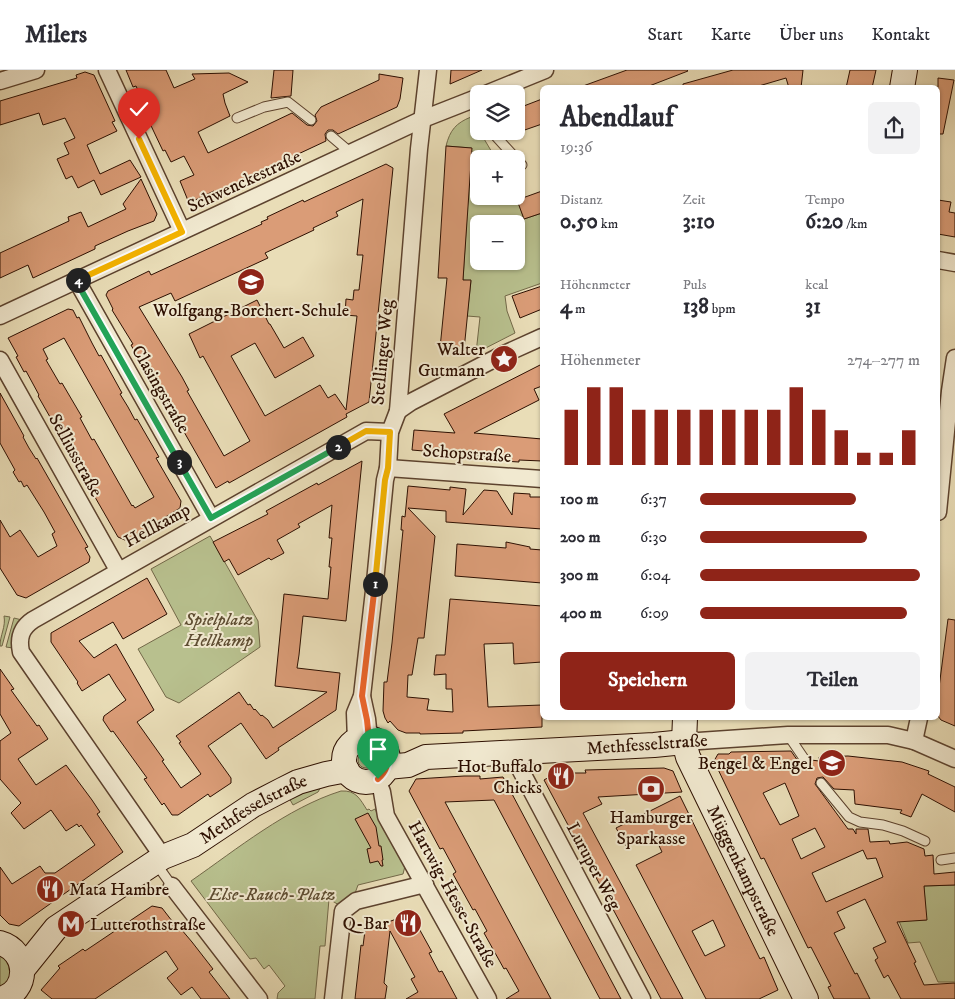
<!DOCTYPE html>
<html lang="de">
<head>
<meta charset="utf-8">
<style>
  :root { --surface:#fff; --page:#f2f2f3; --text:#2b2b33; --muted:#7c7c81; --line:#e1e1e2; --accent:#8f2418 }
  body { margin:0; font-family:"IM FELL DW Pica",serif; background:var(--page); color:var(--text); height:100vh; display:flex; flex-direction:column; font-size:19px; white-space:nowrap }
  * { box-sizing:border-box; margin:0 }
  p { font-size:16px; color:var(--muted) }
  .icon { flex:none; width:28px; height:28px; fill:none; stroke:currentColor; stroke-width:2; stroke-linecap:round; stroke-linejoin:round }
  .map { position:relative; flex:1; overflow:hidden }
  .panel { position:absolute; left:540px; top:15px; width:400px; height:635px; display:flex; flex-direction:column; background:var(--surface); border-radius:8px; box-shadow:0 1px 4px #0004 }
  .panel>* { flex:none }
  .buttons { position:absolute; left:470px; top:15px; display:grid; gap:10px }
  .buttons a { display:grid; place-items:center; width:55px; height:55px; border-radius:8px; background:var(--surface); box-shadow:0 1px 4px #0004; font-size:25px }
  .pin { position:absolute; display:grid; place-items:center; width:42px; height:42px; color:#fff; margin:-51px -21px; border-radius:50% 50% 50% 0; rotate:-45deg; box-shadow:0 0 5px #0007 }
  .pin .icon { rotate:45deg }
  .km { position:absolute; width:25px; height:25px; margin:-12px; border-radius:50%; background:#222; color:#fff; font-size:14px; line-height:25px; text-align:center }
  .round { display:grid; place-items:center; flex:none; width:52px; height:52px; border-radius:8px; background:var(--page) }
  .summary { display:flex; align-items:center; justify-content:space-between; height:85px; padding:0 20px }
  h1 { font-size:28px; font-weight:700; line-height:38px }
  .metrics { display:grid; grid-template-columns:repeat(3,1fr); gap:8px; height:85px; padding:5px 20px }
  .metrics div { display:grid; align-content:center }
  .metrics b { font-size:21px; font-weight:700 }
  .metrics small { font-size:14px; font-weight:400 }
  .metrics p { font-size:14px }
  .chart { height:140px; padding:10px 20px }
  .chart p { display:flex; justify-content:space-between }
  .chart svg { width:100%; height:90px; margin-top:5px; stroke:var(--accent); stroke-width:6 }
  .primary-button { display:flex; gap:10px; margin-top:auto; padding:10px 20px }
  .primary-button a { flex:1; height:58px; border-radius:8px; background:var(--accent); color:#fff; font-size:20px; font-weight:700; line-height:58px; text-align:center }
  .primary-button a+a { background:var(--page); color:var(--text) }
  ul { padding:0 20px; list-style:none; font-size:16px }
  li { display:grid; grid-template-columns:80px 60px 1fr; align-items:center; height:38px }
  li i { height:12px; border-radius:6px; background:var(--accent) }
  header { display:flex; align-items:center; gap:30px; box-sizing:border-box; height:70px; padding:0 25px; background:var(--surface); border-bottom:1px solid var(--line) }
  header strong { font-size:24px }
  nav { display:flex; gap:28px; margin-inline-start:auto; font-size:18px }
  .map>svg:first-child { display:block }
  .green { fill:#b8c08e; stroke:#726848; fill-rule:evenodd }
  .building { fill:#da9c77; stroke:#2d0f01; fill-rule:evenodd }
  .lines { fill:none; stroke-linecap:round; stroke-linejoin:round }
  .lane-casing { stroke:#5c422e; stroke-width:11 }
  .street-casing { stroke:#5c422e; stroke-width:19 }
  .secondary-casing { stroke:#2d0f01; stroke-width:26 }
  .lane { stroke:#f1e9d0; stroke-width:9 }
  .street { stroke:#f1e9d0; stroke-width:16 }
  .secondary { stroke:#f1e9d0; stroke-width:24 }
  .split-1-casing { stroke:#fff; stroke-width:10 }
  .split-2-casing { stroke:#fff; stroke-width:10 }
  .split-3-casing { stroke:#fff; stroke-width:10 }
  .split-4-casing { stroke:#fff; stroke-width:10 }
  .split-5-casing { stroke:#fff; stroke-width:10 }
  .split-1 { stroke:#f0652b; stroke-width:6 }
  .split-2 { stroke:#f5b400; stroke-width:6 }
  .split-3 { stroke:#22a559; stroke-width:6 }
  .split-4 { stroke:#22a559; stroke-width:6 }
  .split-5 { stroke:#f5b400; stroke-width:6 }
  .labels { text-anchor:middle; stroke-width:4; stroke-linejoin:round; paint-order:stroke }
  .street-label { font-size:18px; fill:#2d0f01; stroke:#f1e9d0 }
  .poi-label { font-size:18px; fill:#2d0f01; stroke:#f1e9d0; text-anchor:end }
  .park-label { font-size:18px; font-style:italic; fill:#5e4d32; stroke:#f1e9d0 }
</style>
</head>
<body>
<header>
<strong>Milers</strong>
<nav><a>Start</a><a>Karte</a><a>Über uns</a><a>Kontakt</a></nav>
</header>
<div class="map">
<svg width="955" height="929" viewBox="0 0 955 929">
  <rect width="100%" height="100%" fill="#e9ddb7"/>
  <filter id="stains"><feTurbulence type="fractalNoise" baseFrequency=".004" numOctaves="4"/><feColorMatrix values="0 0 0 0 .2 0 0 0 0 .09 0 0 0 0 .02 0 0 0 .5 -.17"/></filter>
  <radialGradient id="worn" r=".72"><stop offset=".6" stop-color="#630" stop-opacity="0"/><stop offset="1" stop-color="#630" stop-opacity=".3"/></radialGradient>
  <g class="green">
    <path d="M471,47L496,89H479V126H516L524,149L542,143V213L505,226L507,241L515,263L476,283L480,247L467,246L471,211L463,210L471,78L446,76C450,60 456,53 471,47ZM479,154H516V191H479Z"/>
    <path d="M210,466L258,551L260,577L179,633L166,627L138,579L181,555L151,499Z"/>
    <path d="M4,546L10,547L2,576H0C0,565 6,557 4,546Z"/>
    <path d="M14,548L22,550L13,578L6,577Z"/>
    <circle cx="366" cy="690" r="8"/>
    <path d="M323,713L318,722L293,735L288,726Z"/>
    <path d="M341,721C356,720 360,729 367,740L369,739L371,741L375,739L405,796L403,804L358,815L354,826L339,835L329,829L325,876H320L315,929H277L278,923L285,916L269,895L264,899L256,888L250,889L191,811C237,779 287,738 341,721Z"/>
    <path d="M955,815V912H938L920,872L908,873L899,851L926,850L924,816Z"/>
    <path d="M0,886C17,894 13,908 0,918Z"/>
  </g>
  <g class="building">
    <path d="M126,0H166L174,18L195,9L192,4L229,3L248,12L223,24L225,33L230,46L198,62L208,83L292,43L307,55L313,56L317,51L315,45L321,37L379,10V4L403,8L400,29L397,37L338,64L333,60H328L325,64L326,71L215,123L214,121L189,133L180,111L194,105L184,86L171,92L165,80L163,81L145,43L148,42L141,27L136,16L133,17Z"/>
    <path d="M274,0H293L291,26L271,28Z"/>
    <path d="M451,0H482L450,14Z"/>
    <path d="M627,0H687L688,1L644,18H583V16Z"/>
    <path d="M733,0H803L801,18H789L786,8L752,18H683V14Z"/>
    <path d="M850,0H876L872,18H846Z"/>
    <path d="M85,2L94,5L115,51L112,52L117,61L87,75L100,104L130,90L141,107L101,125L94,110L78,118L72,106L66,109L57,89L69,84L64,73L75,68L65,48L43,55L39,43L0,55V31L77,8L76,5Z"/>
    <path d="M938,8L954,10L943,64H938Z"/>
    <path d="M542,29V54L516,63V39Z"/>
    <path d="M446,76L472,78L463,210H471L464,280L440,278L447,208H438Z"/>
    <path d="M386,94L393,98L369,332L346,344L347,347L229,413L228,411L216,418L167,332L164,334L131,275L133,274L112,240L113,239L106,225L108,221L149,201L151,205L262,154L261,152L268,149L267,147L303,130L304,132ZM363,129L357,185H363L359,220H354L353,230L346,229L345,245L357,246L346,340L335,324L328,328L320,315L265,346L231,286L255,273L275,308L314,286L303,267L284,278L270,254H269L257,230L189,264L200,288L203,286L250,371L224,386L187,321L189,320L182,307L139,237L171,223L175,231L268,188L265,183L314,160L313,158L338,146L336,142Z"/>
    <path d="M141,109L157,144L154,151L128,161L95,176V179L33,208L28,195L0,208V183L69,151L68,147L81,142L88,157L126,139L123,134Z"/>
    <path d="M542,121V143L524,149L517,130Z"/>
    <path d="M938,130L951,132L949,142L955,143V167L938,164Z"/>
    <path d="M542,216V239L520,248L512,226Z"/>
    <path d="M68,239L73,240L77,248L79,247L92,273L99,286L101,285L122,323L120,324L128,337L135,350L137,349L159,387L156,388L181,431L180,438L127,471L118,467L69,382L71,381L66,371L59,360L58,361L38,326L39,325L26,301L24,302L16,287L18,286L8,268ZM64,268L154,427L135,438L133,435L132,436L94,369L92,370L80,348L82,347L62,313L60,314L46,290L48,289L43,279Z"/>
    <path d="M542,294V316L534,319L539,330L474,363L542,369V391L519,390V392L503,391V388L412,380L414,360L455,363L444,344Z"/>
    <path d="M0,323L24,366L23,367L29,378L36,389L37,388L88,477L85,478L90,487L89,492L26,528L17,525L0,498V450L10,467L20,460L38,487L57,476L52,464L55,462L44,442L27,415L24,417L21,411L19,412L13,402L15,400L0,373Z"/>
    <path d="M362,391L346,551L303,546L299,585L297,598L340,603L336,640L278,678L279,680L266,689L241,653L208,676L231,708V713L210,727L208,724L178,745H172L164,733L162,735L144,709L147,708L113,661L111,662L103,650L104,646L126,630L117,617L109,604L82,621L77,613L78,612L51,572V563L147,508L167,544L123,569L113,552L79,571L94,588L116,574L154,640L137,652L164,690L162,691L181,718L201,704L179,673L181,672L176,666L239,622L248,635L250,634L254,640L255,639L261,646L262,645L268,650L273,658L327,622L275,616L284,524L328,529L331,497H329L332,468H329L332,435L298,454L300,457L277,470L284,483L271,490L269,488L238,505L229,489L224,492L213,472L268,444L266,441L317,413L318,415Z"/>
    <path d="M408,416L450,420V417L466,419L463,445L484,420L497,421L512,445L514,423L530,424V427H542V459L446,452V441L408,438L435,466L424,568H418L412,605H408L407,627L429,629L427,640L453,642L452,619H446V604L434,605L436,585H445L450,529L542,536V592L514,594L513,573L484,574L488,637L542,635V657L463,661V663L420,664V663H406L398,660L390,651L388,653L385,648L383,641L384,612H387L392,573L403,460H401L402,446L405,447Z"/>
    <path d="M506,472L530,477V479L542,480V513L455,506L457,474L506,478Z"/>
    <path d="M948,549L955,550V656L941,650L938,646V625Z"/>
    <path d="M0,599L14,619L11,620L37,656L39,655L48,669L18,689L36,715L66,695L92,730L100,742L97,744L123,782L19,856L9,854L0,845V797L12,814L40,796L45,803H55L95,775L81,755L79,757L77,754L66,761L51,740L24,759L11,743L21,733L0,709V671L11,663L0,644Z"/>
    <path d="M791,681L800,694L805,696L809,695L811,690L819,691V687L848,686L902,692L929,701L928,704L955,717V742L922,724L911,747L900,743L902,740L855,734L854,720L834,719L823,707L817,708L815,714L848,759H853L856,764V759H868L870,772L889,771L890,774L907,772L924,779L925,786L933,785L934,804L955,802V815L924,816L927,850L897,852L916,892L914,893L924,915L955,913V929H901L888,905L884,908L875,890L878,888L873,878L886,872L865,829L837,842L845,858L834,863L855,904L857,903L870,929H834L828,917L831,916L811,877L808,878L764,788L761,789L714,691L718,684H729L731,682ZM785,713L799,746L780,755L763,723ZM815,758L825,777L801,789L792,769ZM863,780L867,789L876,788L883,807L826,832L812,803Z"/>
    <path d="M664,698L673,701L682,722L598,727L602,734L583,743L683,929H661L544,710L556,703H586L585,700Z"/>
    <path d="M464,706H480V709L503,707L621,929H600L494,730L445,732L551,929H506L519,921L506,898L504,899L484,863L487,861L475,839L473,840L453,804L456,802L443,778L440,779L409,721L416,709Z"/>
    <path d="M680,726L760,889L764,887L778,920L759,929H706L636,795L662,782L653,763L626,776L616,758ZM713,850L725,876L705,886L692,861Z"/>
    <path d="M368,743L376,757L379,776H381L383,790H382L383,796H381L378,791L370,793L367,779L371,778L355,749Z"/>
    <path d="M152,836L162,838L179,860L181,859L192,872L213,899L209,902L230,929H201L192,917L181,925L167,908L178,899L166,881L95,929H52L41,920L60,898L58,896L83,879L85,881Z"/>
    <path d="M411,844L432,882L429,883L439,902L442,901L457,929H406L418,922L411,909L415,907L390,861L384,913L387,916L385,929H355L361,875L363,876L366,853L375,851V854L388,852Z"/>
  </g>
  <g class="lines">
    <g class="lane-casing">
      <g id="lane">
        <path d="M471,30L479,47"/>
        <path d="M237,48L264,37L288,32L311,50"/>
        <path d="M491,61L522,95"/>
        <path d="M331,66L351,83"/>
        <path d="M788,665L805,690"/>
        <path d="M821,713L849,747L860,752L883,755L903,761L925,771"/>
        <path d="M941,790L955,788"/>
        <path d="M155,792L172,816"/>
      </g>
    </g>
    <g class="street-casing">
      <g id="street">
        <path d="M107,0L182,161"/>
        <path d="M0,11L36,0"/>
        <path d="M486,24L545,0"/>
        <path d="M938,190L955,193"/>
        <path d="M77,211L211,448"/>
        <path d="M0,246L423,49L479,27"/>
        <path d="M0,290L118,500"/>
        <path d="M398,341L411,332L500,286L542,267"/>
        <path d="M388,398L542,409"/>
        <path d="M938,442L950,321L955,288"/>
        <path d="M362,626L367,649L369,669"/>
        <path d="M356,671L355,643L362,626L375,512L385,410L388,398L390,362L398,341L419,79L428,0"/>
        <path d="M914,671L919,648"/>
        <path d="M684,672L788,665H888L914,671L955,689"/>
        <path d="M511,682L642,929"/>
        <path d="M377,709L382,722L386,746L488,929"/>
        <path d="M163,787L21,582C18,568 21,558 33,550L366,361L390,362"/>
        <path d="M172,816L259,929"/>
        <path d="M333,929L343,841L356,831L425,814"/>
      </g>
    </g>
    <g class="secondary-casing">
      <g id="secondary">
        <path d="M902,18L905,0"/>
        <path id="s1" d="M685,648L684,672L688,687L806,929"/>
        <circle cx="366" cy="690" r="22"/>
        <path d="M387,697L408,695L426,687L654,675L684,672"/>
        <path d="M0,873C29,881 30,922 0,929"/>
        <path id="s2" d="M23,899L56,858L163,787L193,775L253,735L282,720L298,712L326,704L347,700"/>
      </g>
    </g>
    <use href="#lane" class="lane"/>
    <use href="#street" class="street"/>
    <use href="#secondary" class="secondary"/>
  </g>
  <g class="lines">
    <g class="split-1-casing">
      <path id="split-1" d="M375,514L362,626L367,650L369,669C389,673 394,696 378,709"/>
    </g>
    <g class="split-2-casing">
      <path id="split-2" d="M338,377L366,361L390,362L388,398L385,410L375,514"/>
    </g>
    <g class="split-3-casing">
      <path id="split-3" d="M179,392L211,448L338,377"/>
    </g>
    <g class="split-4-casing">
      <path id="split-4" d="M78,210L76,211L179,392"/>
    </g>
    <g class="split-5-casing">
      <path id="split-5" d="M78,210L182,162L139,69"/>
    </g>
    <use href="#split-1" class="split-1"/>
    <use href="#split-2" class="split-2"/>
    <use href="#split-3" class="split-3"/>
    <use href="#split-4" class="split-4"/>
    <use href="#split-5" class="split-5"/>
  </g>
  <defs>
    <g id="school-disc" transform="scale(1.4375)"><circle r="9.5" fill="#8f2418" stroke="#f1e9d0"/><path d="M0-5L7-2L0 1L-7-2ZM-4 1L0 2.5L4 1V4Q0 6-4 4Z" fill="#fff"/></g>
    <g id="sight-disc" transform="scale(1.4375)"><circle r="9.5" fill="#8f2418" stroke="#f1e9d0"/><path d="M0-6L1.8-2.2L6-1.7L2.9 1.2L3.7 5.4L0 3.3L-3.7 5.4L-2.9 1.2L-6-1.7L-1.8-2.2Z" fill="#fff"/></g>
    <g id="restaurant-disc" transform="scale(1.4375)"><circle r="9.5" fill="#8f2418" stroke="#f1e9d0"/><path d="M-5-6h1v4h1v-4h1v4h1v-4h1v5L-1.5 .5V6h-2V.5L-5-1ZM5-6V6H3V1.5H1.5Q1.5-4 5-6Z" fill="#fff"/></g>
    <g id="bank-disc" transform="scale(1.4375)"><circle r="9.5" fill="#8f2418" stroke="#f1e9d0"/><path d="M-6-4H6V4H-6ZM0-2.3a2.3 2.3 0 1 0 0 4.6a2.3 2.3 0 1 0 0-4.6Z" fill="#fff"/></g>
    <g id="metro-disc" transform="scale(1.4375)"><circle r="9.5" fill="#8f2418" stroke="#f1e9d0"/><path d="M-5.5 5V-5H-3L0 0L3-5H5.5V5H3V-.5L0 4L-3-.5V5Z" fill="#fff"/></g>
  </defs>
  <g fill-rule="evenodd">
    <use href="#school-disc" x="251" y="212"/>
    <use href="#sight-disc" x="504" y="289"/>
    <use href="#school-disc" x="832" y="693"/>
    <use href="#restaurant-disc" x="561" y="706"/>
    <use href="#bank-disc" x="651" y="719"/>
    <use href="#restaurant-disc" x="50" y="819"/>
    <use href="#restaurant-disc" x="408" y="853"/>
    <use href="#metro-disc" x="71" y="854"/>
  </g>
  <g class="labels">
    <g class="street-label">
      <text transform="translate(244 111) rotate(-25)" y="6">Schwenckestraße</text>
      <text transform="translate(382 282) rotate(-85)" y="6">Stellinger Weg</text>
      <text transform="translate(161 319) rotate(60)" y="6">Clasingstraße</text>
      <text transform="translate(467 383) rotate(4)" y="6">Schopstraße</text>
      <text transform="translate(76 385) rotate(61)" y="6">Selliusstraße</text>
      <text transform="translate(157 455) rotate(-29)" y="6">Hellkamp</text>
      <text transform="translate(647 674) rotate(-4)" y="6">Methfesselstraße</text>
      <text dy="6" stroke="none"><textPath href="#s2" startOffset="284">Methfesselstraße</textPath></text>
      <text transform="translate(594 796) rotate(62)" y="6">Luruper Weg</text>
      <text dy="6" stroke="none"><textPath href="#s1" startOffset="166">Müggenkampstraße</textPath></text>
      <text transform="translate(453 824) rotate(61)" y="6">Hartwig-Hesse-Straße</text>
    </g>
    <g class="poi-label">
      <text x="251" y="246" text-anchor="middle">Wolfgang-Borchert-Schule</text>
      <text x="485" y="285">Walter<tspan x="485" dy="21">Gutmann</tspan></text>
      <text x="813" y="699">Bengel &amp; Engel</text>
      <text x="542" y="702">Hot Buffalo<tspan x="542" dy="21">Chicks</tspan></text>
      <text x="651" y="753" text-anchor="middle">Hamburger<tspan x="651" dy="21">Sparkasse</tspan></text>
      <text x="69" y="825" text-anchor="start">Mata Hambre</text>
      <text x="389" y="859">Q-Bar</text>
      <text x="90" y="860" text-anchor="start">Lutterothstraße</text>
    </g>
    <g class="park-label">
      <text x="219" y="555">Spielplatz<tspan x="219" dy="21">Hellkamp</tspan></text>
      <text x="272" y="830">Else-Rauch-Platz</text>
    </g>
  </g>
  <rect width="100%" height="100%" filter="url(#stains)"/>
  <rect width="100%" height="100%" fill="url(#worn)"/>
</svg>
<div class="buttons">
<a><svg class="icon" aria-label="layers" viewBox="0 0 24 24"><path d="M12 4l9 5-9 5-9-5zM3 14l9 5 9-5"/></svg></a>
<a>+</a>
<a>−</a>
</div>
<div class="pin" style="left:378px;top:709px;background:#1e9e55"><svg class="icon" aria-label="arrive" viewBox="0 0 24 24"><path d="M6 21V4h12l-3 4 3 4H6"/></svg></div>
<div class="pin" style="left:139px;top:69px;background:#d93025"><svg class="icon" aria-label="check" viewBox="0 0 24 24"><path d="M5 12l5 5 9-10"/></svg></div>
<b class="km" style="left:375px;top:514px">1</b>
<b class="km" style="left:338px;top:377px">2</b>
<b class="km" style="left:179px;top:392px">3</b>
<b class="km" style="left:78px;top:210px">4</b>
<section class="panel">
<div class="summary"><div><h1>Abendlauf</h1><p>19:36</p></div><a class="round"><svg class="icon" aria-label="share" viewBox="0 0 24 24"><path d="M12 15V3M7 8l5-5 5 5M5 13v7h14v-7"/></svg></a></div>
<div class="metrics">
<div><p>Distanz</p><b>0.50<small> km</small></b></div>
<div><p>Zeit</p><b>3:10</b></div>
<div><p>Tempo</p><b>6:20<small> /km</small></b></div>
</div>
<div class="metrics">
<div><p>Höhenmeter</p><b>4<small> m</small></b></div>
<div><p>Puls</p><b>138<small> bpm</small></b></div>
<div><p>kcal</p><b>31</b></div>
</div>
<div class="chart"><p><span>Höhenmeter</span>274–277 m</p>
<svg viewBox="0 0 160 44" preserveAspectRatio="none"><path d="M5 44V17M15 44V6M25 44V6M35 44V17M45 44V17M55 44V17M65 44V17M75 44V17M85 44V17M95 44V17M105 44V6M115 44V17M125 44V27M135 44V38M145 44V38M155 44V27"/></svg>
</div>
<ul>
<li><b>100 m</b>6:37<i style="width:71%"></i></li>
<li><b>200 m</b>6:30<i style="width:76%"></i></li>
<li><b>300 m</b>6:04<i style="width:100%"></i></li>
<li><b>400 m</b>6:09<i style="width:94%"></i></li>
</ul>
<div class="primary-button"><a>Speichern</a><a>Teilen</a></div>
</section>
</div>
</body>
</html>
